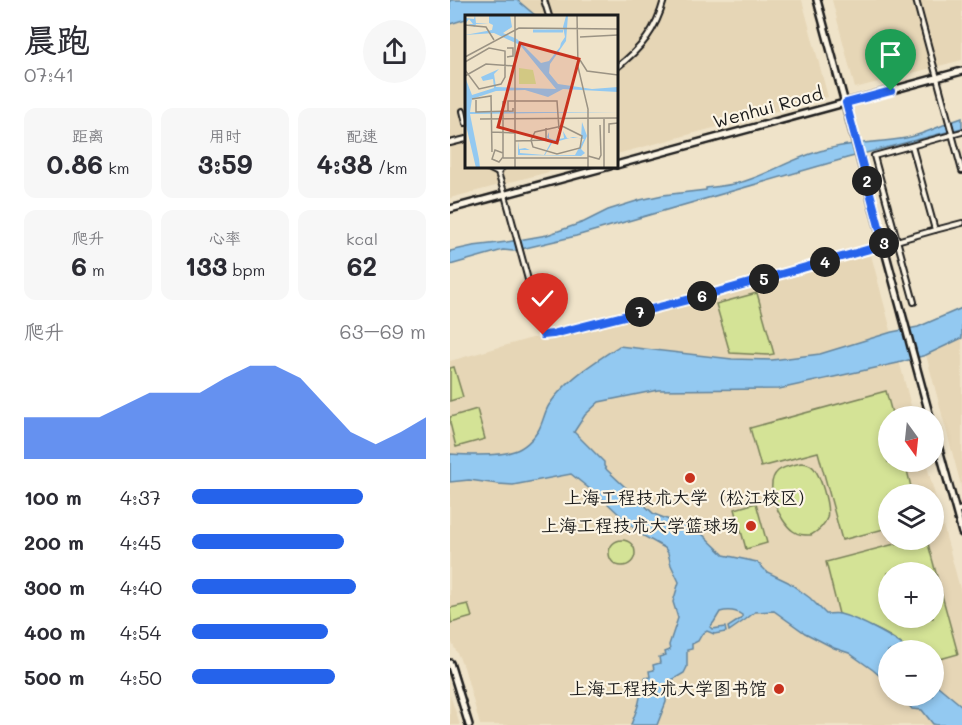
<!DOCTYPE html>
<html lang="zh">
<head>
<meta charset="utf-8">
<style>
  :root { --surface:#fff; --page:#f7f7f7; --text:#2b2b33; --muted:#7c7c81; --accent:#2563eb }
  body { margin:0; font-family:Mali,"LXGW WenKai TC",sans-serif; background:var(--page); color:var(--text); height:100vh; display:flex; flex-direction:column; font-size:22px; white-space:nowrap }
  * { box-sizing:border-box; margin:0 }
  p { font-size:20px; color:var(--muted) }
  .icon { flex:none; width:33px; height:33px; fill:none; stroke:currentColor; stroke-width:2; stroke-linecap:round; stroke-linejoin:round }
  .map { position:relative; flex:1; overflow:hidden }
  .panel { display:flex; flex-direction:column; background:var(--surface); width:450px }
  .panel>* { flex:none }
  .needle { width:39px; rotate:165deg }
  .fabs { position:absolute; left:428px; top:406px; display:grid; gap:12px }
  .fabs a { display:grid; place-items:center; width:66px; height:66px; border-radius:50%; background:var(--surface); box-shadow:0 3px 9px #0003; font-size:30px }
  .pin { position:absolute; display:grid; place-items:center; width:51px; height:51px; color:#fff; margin:-62px -26px; border-radius:50% 50% 50% 0; rotate:-45deg; box-shadow:0 0 6px #0007 }
  .pin .icon { rotate:45deg }
  .km { position:absolute; width:30px; height:30px; margin:-15px; border-radius:50%; background:#222; color:#fff; font-size:16px; line-height:30px; text-align:center }
  .round { display:grid; place-items:center; flex:none; width:63px; height:63px; border-radius:32px; background:var(--page) }
  .overview { display:flex; align-items:center; justify-content:space-between; height:102px; padding:0 24px }
  h1 { font-size:33px; font-weight:700; line-height:45px }
  .figures { display:grid; grid-template-columns:repeat(3,1fr); gap:9px; height:102px; padding:6px 24px }
  .figures div { display:grid; align-content:center; border-radius:12px; background:var(--page); text-align:center }
  .figures b { font-size:26px; font-weight:700 }
  .figures small { font-size:16px; font-weight:400 }
  .figures p { font-size:16px }
  .chart { height:168px; padding:12px 24px }
  .chart p { display:flex; justify-content:space-between }
  .chart svg { width:100%; height:108px; margin-top:6px; fill:var(--accent); opacity:.7 }
  ul { padding:0 24px; list-style:none; font-size:20px }
  li { display:grid; grid-template-columns:96px 72px 1fr; align-items:center; height:45px }
  li i { height:15px; border-radius:8px; background:var(--accent) }
  main { display:flex; flex:1; min-height:0 }
  .map>svg:first-child { display:block }
  .built { fill:#e6d6b6; fill-rule:evenodd }
  .green { fill:#d4e396; stroke:#788059; stroke-width:1.5; fill-rule:evenodd }
  .water { fill:#93c9f1; stroke:#63849c; stroke-width:1.5 }
  .lines { fill:none; stroke-linecap:round; stroke-linejoin:round }
  .street-casing { stroke:#1c1c1c; stroke-width:8 }
  .secondary-casing { stroke:#1c1c1c; stroke-width:10 }
  .street { stroke:#fcf5e5; stroke-width:4 }
  .secondary { stroke:#fcf5e5; stroke-width:5 }
  .route-casing { stroke:#fff; stroke-width:12 }
  .route { stroke:#2563eb; stroke-width:8 }
  .poi-dot { fill:#c8321e; stroke:#fcf5e5; stroke-width:2 }
  .labels { text-anchor:middle; stroke-width:4.5; stroke-linejoin:round; paint-order:stroke }
  .street-label { font-size:18px; fill:#1c1c1c; stroke:#fcf5e5 }
  .poi-label { font-size:18px; fill:#1c1c1c; stroke:#fcf5e5; text-anchor:end }
  .inset-river { fill:none; stroke:#93c9f1; stroke-width:3 }
  .inset-road { fill:none; stroke:#9b9384; stroke-width:1.5 }
  .view { fill:#c8321e; fill-opacity:0.15; stroke:#c8321e; stroke-width:3 }
  .inset-edge { fill:none; stroke:#1c1c1c; stroke-width:3 }
</style>
</head>
<body>
<main>
<section class="panel">
<div class="overview"><div><h1>晨跑</h1><p>07:41</p></div><a class="round"><svg class="icon" aria-label="share" viewBox="0 0 24 24"><path d="M12 15V3M7 8l5-5 5 5M5 13v7h14v-7"/></svg></a></div>
<div class="figures">
<div><p>距离</p><b>0.86<small> km</small></b></div>
<div><p>用时</p><b>3:59</b></div>
<div><p>配速</p><b>4:38<small> /km</small></b></div>
</div>
<div class="figures">
<div><p>爬升</p><b>6<small> m</small></b></div>
<div><p>心率</p><b>133<small> bpm</small></b></div>
<div><p>kcal</p><b>62</b></div>
</div>
<div class="chart"><p><span>爬升</span>63–69 m</p>
<svg viewBox="0 0 160 44" preserveAspectRatio="none"><path d="M0 44V27L10 27L20 27L30 27L40 22L50 17L60 17L70 17L80 11L90 6L100 6L110 11L120 22L130 33L140 38L150 33L160 27V44z"/></svg>
</div>
<ul>
<li><b>100 m</b>4:37<i style="width:73%"></i></li>
<li><b>200 m</b>4:45<i style="width:65%"></i></li>
<li><b>300 m</b>4:40<i style="width:70%"></i></li>
<li><b>400 m</b>4:54<i style="width:58%"></i></li>
<li><b>500 m</b>4:50<i style="width:61%"></i></li>
</ul>
</section>
<div class="map">
<svg width="512" height="725" viewBox="0 0 512 725">
  <rect width="100%" height="100%" fill="#efe3c9"/>
  <filter id="ink" filterUnits="userSpaceOnUse"><feTurbulence type="fractalNoise" baseFrequency=".0167" numOctaves="2"/><feDisplacementMap in="SourceGraphic" scale="12" xChannelSelector="R" yChannelSelector="G"/><feConvolveMatrix kernelMatrix="1 2 1 2 8 2 1 2 1" color-interpolation-filters="sRGB"/></filter>
  <g filter="url(#ink)">
    <g class="built">
      <path d="M0,0H352L378,97L167,154L166,16H16V166L118,167L0,198Z"/>
      <path d="M382,0H512V60L405,88Z"/>
      <path d="M421,255L464,417H438V462H476L512,596V725H30L14,667L0,639V361L82,338L104,339L112,337ZM438,495H483V540H438ZM438,573H483V618H438ZM438,651H483V696H438Z"/>
      <path d="M512,338V489L476,355Z"/>
      <path d="M0,695L10,725H0Z"/>
    </g>
    <g class="green">
      <path d="M307,293L324,354L318,355L280,353L266,304Z"/>
      <path d="M4,367L13,397L0,401V368Z"/>
      <path d="M436,391L443,417H438V462H455L463,495H438V528L392,540L368,452L311,467L300,428Z"/>
      <path d="M27,409L35,439L6,447L0,423V417Z"/>
      <path d="M351,463C353,463 358,464 360,465C370,470 380,507 377,518C374,526 368,531 361,535C354,535 348,535 343,531C329,521 313,484 328,471C334,466 343,465 351,463Z"/>
      <path d="M306,503L317,543L296,549L285,509Z"/>
      <path d="M460,540H477L508,654L483,661V651H459C442,633 412,623 389,614L376,562ZM438,573H483V618H438Z"/>
      <circle cx="172" cy="553" r="13"/>
      <path d="M18,604L22,617L1,623L0,608Z"/>
    </g>
    <g class="water">
      <path d="M0,0H67L86,16H16V19L0,24Z"/>
      <path d="M512,118V128L397,158L126,236L63,251L53,250L0,265V251L23,246L57,242L97,235L134,222L158,210L190,200L213,195L256,190V188C271,186 287,185 301,179C326,170 348,156 374,150C401,142 429,143 456,138C476,134 493,124 512,118Z"/>
      <path d="M512,308V338L476,355L448,363L329,389L208,390L149,402L135,415L124,432L154,462V466L157,470L204,514L250,532L274,555L307,562L317,572L338,582L360,598L376,614C380,614 386,613 390,614C407,618 448,639 459,651H438V683L423,670L399,653L384,648L355,633L324,611L305,612L295,620L279,631L278,627L292,618V615C285,610 278,610 270,612L264,622L260,627L262,629L275,627L276,632L264,634L257,631L252,634L248,641L242,644V649L237,650V667L234,673L222,680L216,694V702L207,725H181C184,715 192,701 190,691L193,689L192,685L196,683L195,678L200,677L199,671L204,670L203,665L210,663L209,657L216,655L215,652L220,650L219,645L228,618L223,602L229,582L221,565L218,553L215,548L190,534L156,502L121,474L63,485L48,484L19,480L0,482V454C16,455 50,456 64,451C74,448 83,439 88,431C93,423 94,413 99,405C116,379 144,363 169,346L282,359L322,360L370,354L442,332L468,327Z"/>
      <path d="M483,680L488,686L512,706V725H487L483,724L472,710L462,709L451,696H483Z"/>
    </g>
    <g class="lines">
      <g class="street-casing">
        <g id="street">
          <path d="M94,0L99,16"/>
          <path d="M466,0L512,171"/>
          <path d="M166,68C191,49 206,30 214,0"/>
          <path d="M13,111L16,123"/>
          <path d="M0,143L16,139"/>
          <path d="M34,166L48,173L55,195L93,335L103,334L257,295L485,230L462,146"/>
          <path d="M48,173L53,166"/>
          <path d="M485,230L512,223"/>
          <path d="M464,302L424,156L512,132"/>
          <path d="M506,511L512,509"/>
        </g>
      </g>
      <g class="secondary-casing">
        <g id="secondary">
          <path d="M367,0L480,417"/>
          <path d="M166,165L512,71"/>
          <path d="M0,209L160,166"/>
          <path d="M483,427L512,533"/>
          <path d="M0,663L19,725"/>
        </g>
      </g>
      <use href="#street" class="street"/>
      <use href="#secondary" class="secondary"/>
    </g>
  </g>
  <g class="lines" filter="url(#ink)">
    <g class="route-casing">
      <path id="route" d="M93,335L103,334L257,295L434,245L396,103L441,91"/>
    </g>
    <use href="#route" class="route"/>
  </g>
  <g class="poi-dot">
    <circle cx="240" cy="478" r="6"/>
    <circle cx="301" cy="526" r="6"/>
    <circle cx="329" cy="689" r="6"/>
  </g>
  <g class="labels">
    <g class="street-label">
      <text transform="translate(318 108) rotate(-15)" y="6">Wenhui Road</text>
    </g>
    <g class="poi-label">
      <text x="240" y="504" text-anchor="middle">上海工程技术大学（松江校区）</text>
      <text x="289" y="532">上海工程技术大学篮球场</text>
      <text x="317" y="695">上海工程技术大学图书馆</text>
    </g>
  </g>
  <g transform="translate(15 15)">
    <rect width="153" height="153" fill="#efe3c9"/>
    <path d="M54,53L68,55L71,69H54Z" fill="#d4e396"/>
    <path d="M10,0L11,8H24V0H45L47,12L38,18L52,24L76,48L84,46L95,32L96,28L100,22L98,12L101,1L103,0L101,26L85,49L84,58L93,69L127,74L153,72V77L98,74L83,82L60,75L31,76L7,84L5,97H153L5,99L14,144L15,153H11L0,106V62L7,80L29,73L28,64L18,66L16,62L34,54L29,59L31,72L91,74L55,30L29,18L0,20L27,15L28,10L24,8L11,9L10,12L3,9H8L4,4L0,9V3L9,4ZM117,107L122,121L116,134L120,138L116,141L53,140V126L54,134L60,133L65,135H55V138L79,140L86,127L82,122L84,117V123L89,125L99,123L98,116L102,123H116ZM108,122L119,124L110,140H80L87,128Z" fill="#93c9f1" fill-rule="evenodd"/>
    <path class="inset-river" d="M68,16H98"/>
    <path class="inset-road" d="M50,0V153M112,0L113,52L123,94V153M0,10L21,12L29,25M115,22L153,20M42,33H48V41L42,42M0,42L54,13L153,14M115,45L122,56L153,60M0,47L24,33L40,36V62L36,69L14,74L0,55M0,61L21,49L49,51M7,84L26,81L27,137M11,85V97L48,96V93M43,96V86H92L94,114M139,103V153M15,104L153,103M97,111L117,121L115,133L92,139L68,132L66,125L70,117ZM27,117L50,118M144,118V109L153,108M50,126L81,125V113M38,138L30,135L27,144L34,147L38,142V86M123,141L134,144L136,140L135,110M38,143H123"/>
    <path class="view" d="M55,28L114,44L92,128L33,112Z"/>
    <rect width="153" height="153" class="inset-edge"/>
  </g>
</svg>
<div class="fabs">
<a><svg class="needle" viewBox="-14 -14 28 28"><path d="M0-13l5 13h-10z" fill="#e53935"/><path d="M0 13l5-13h-10z" fill="#7c7c81"/></svg></a>
<a><svg class="icon" aria-label="layers" viewBox="0 0 24 24"><path d="M12 4l9 5-9 5-9-5zM3 14l9 5 9-5"/></svg></a>
<a>+</a>
<a>−</a>
</div>
<div class="pin" style="left:441px;top:91px;background:#1e9e55"><svg class="icon" aria-label="arrive" viewBox="0 0 24 24"><path d="M6 21V4h12l-3 4 3 4H6"/></svg></div>
<div class="pin" style="left:93px;top:335px;background:#d93025"><svg class="icon" aria-label="check" viewBox="0 0 24 24"><path d="M5 12l5 5 9-10"/></svg></div>
<b class="km" style="left:417px;top:181px">2</b>
<b class="km" style="left:434px;top:243px">3</b>
<b class="km" style="left:375px;top:262px">4</b>
<b class="km" style="left:314px;top:279px">5</b>
<b class="km" style="left:252px;top:296px">6</b>
<b class="km" style="left:190px;top:312px">7</b>
</div>
</main>
</body>
</html>
